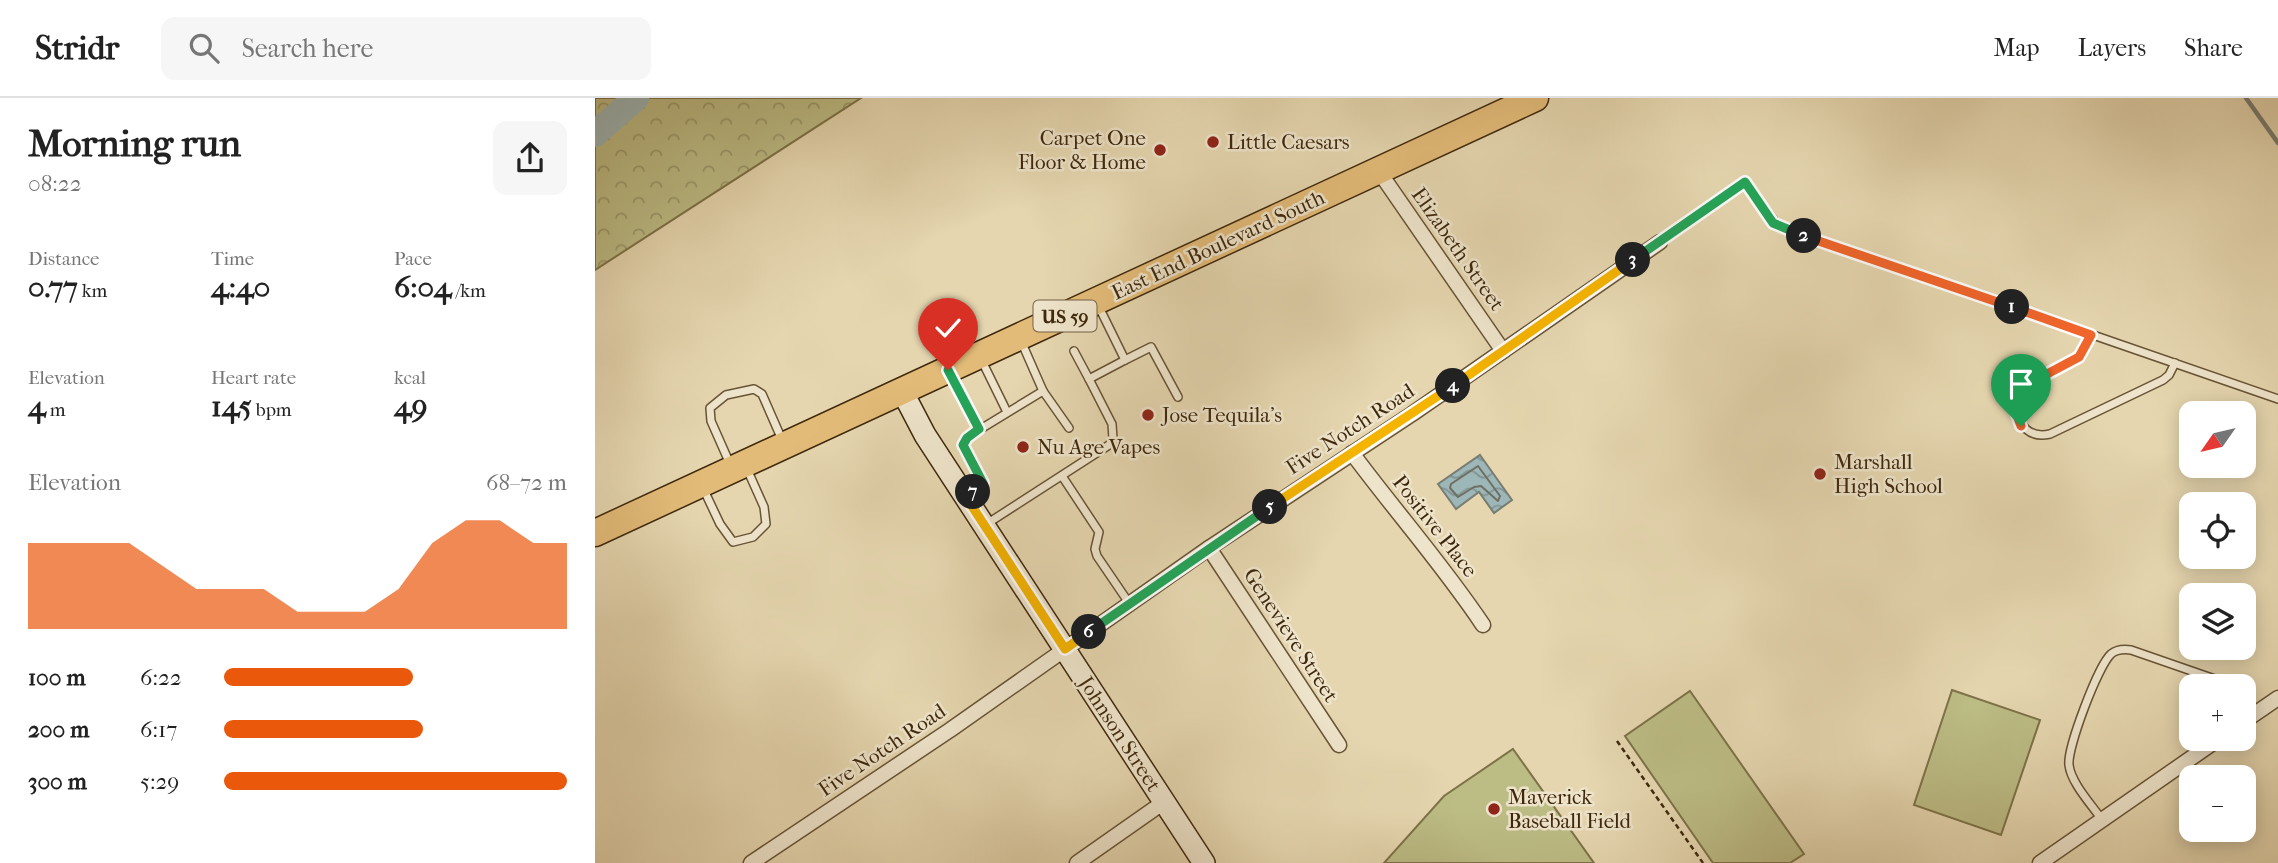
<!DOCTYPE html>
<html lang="en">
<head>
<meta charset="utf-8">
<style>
  :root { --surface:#fff; --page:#f6f6f6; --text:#222; --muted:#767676; --line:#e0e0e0; --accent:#ea580c }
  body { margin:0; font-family:"IM FELL French Canon",serif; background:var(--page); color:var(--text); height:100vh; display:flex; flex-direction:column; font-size:26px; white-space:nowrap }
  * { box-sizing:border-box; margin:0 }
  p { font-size:23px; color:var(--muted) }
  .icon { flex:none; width:38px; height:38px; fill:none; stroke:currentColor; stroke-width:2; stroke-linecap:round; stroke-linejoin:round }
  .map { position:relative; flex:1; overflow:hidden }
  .side { display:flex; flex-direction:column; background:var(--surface); width:595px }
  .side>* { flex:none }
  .needle { width:46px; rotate:236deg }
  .tools { position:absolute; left:1584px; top:303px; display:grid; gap:14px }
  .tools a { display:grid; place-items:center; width:77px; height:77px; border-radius:14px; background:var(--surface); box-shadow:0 4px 18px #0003; font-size:35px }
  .pin { position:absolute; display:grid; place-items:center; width:60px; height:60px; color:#fff; margin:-72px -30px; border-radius:50% 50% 50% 0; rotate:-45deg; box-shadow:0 0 7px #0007 }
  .pin .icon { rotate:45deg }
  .km { position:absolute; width:35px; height:35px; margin:-18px; border-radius:50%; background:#222; color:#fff; font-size:19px; line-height:35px; text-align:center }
  .round { display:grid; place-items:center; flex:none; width:74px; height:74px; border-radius:14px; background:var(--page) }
  .headline { display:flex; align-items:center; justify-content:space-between; height:119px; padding:0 28px }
  h1 { font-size:38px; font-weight:700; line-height:52px }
  .metrics { display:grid; grid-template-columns:repeat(3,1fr); gap:10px; height:119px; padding:7px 28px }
  .metrics div { display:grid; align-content:center }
  .metrics b { font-size:30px; font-weight:700 }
  .metrics small { font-size:19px; font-weight:400 }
  .metrics p { font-size:19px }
  .chart { height:196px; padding:14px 28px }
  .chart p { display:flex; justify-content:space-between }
  .chart svg { width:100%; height:126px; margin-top:7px; fill:var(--accent); opacity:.7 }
  ul { padding:0 28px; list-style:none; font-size:23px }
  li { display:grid; grid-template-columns:112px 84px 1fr; align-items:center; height:52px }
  li i { height:18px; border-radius:9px; background:var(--accent) }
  header { display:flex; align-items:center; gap:42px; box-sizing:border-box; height:98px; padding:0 35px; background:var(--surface); border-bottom:2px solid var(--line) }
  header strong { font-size:33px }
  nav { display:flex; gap:38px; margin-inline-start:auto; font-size:24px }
  .search { width:490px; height:63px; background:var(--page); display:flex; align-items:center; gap:18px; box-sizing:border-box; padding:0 24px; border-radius:14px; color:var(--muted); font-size:26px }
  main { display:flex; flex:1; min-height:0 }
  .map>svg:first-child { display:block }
  .forest { fill:url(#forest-crowns); stroke:#7d7248; stroke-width:2 }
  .park { fill:#bcbc85; stroke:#7d7248; stroke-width:2 }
  .water { fill:url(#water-waves); stroke:#777d73; stroke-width:2 }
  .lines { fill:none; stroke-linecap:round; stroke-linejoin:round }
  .shore { stroke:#6e6f62; stroke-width:2 }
  .stream { stroke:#777d73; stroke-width:4.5 }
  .river { stroke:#9db6b7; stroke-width:26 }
  .lane-casing { stroke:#685435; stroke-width:10 }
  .street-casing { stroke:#685435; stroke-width:17 }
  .secondary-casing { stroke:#3e280c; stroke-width:24 }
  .highway-casing { stroke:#3e280c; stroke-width:29 }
  .path { stroke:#3e280c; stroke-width:2.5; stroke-dasharray:5 3.5; stroke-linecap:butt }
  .lane { stroke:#eee4cb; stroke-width:7 }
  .street { stroke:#eee4cb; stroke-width:14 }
  .secondary { stroke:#eee4cb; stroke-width:21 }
  .highway { stroke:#e2bb78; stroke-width:26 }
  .split-1-casing { stroke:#fff; stroke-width:14 }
  .split-2-casing { stroke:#fff; stroke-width:14 }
  .split-3-casing { stroke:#fff; stroke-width:14 }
  .split-4-casing { stroke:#fff; stroke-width:14 }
  .split-5-casing { stroke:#fff; stroke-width:14 }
  .split-6-casing { stroke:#fff; stroke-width:14 }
  .split-7-casing { stroke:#fff; stroke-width:14 }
  .split-8-casing { stroke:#fff; stroke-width:14 }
  .split-1 { stroke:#f0652b; stroke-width:9 }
  .split-2 { stroke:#f0652b; stroke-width:9 }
  .split-3 { stroke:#22a559; stroke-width:9 }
  .split-4 { stroke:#f5b400; stroke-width:9 }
  .split-5 { stroke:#f5b400; stroke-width:9 }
  .split-6 { stroke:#22a559; stroke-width:9 }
  .split-7 { stroke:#f5b400; stroke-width:9 }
  .split-8 { stroke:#22a559; stroke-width:9 }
  .poi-dot { fill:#8f2418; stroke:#eee4cb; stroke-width:2.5 }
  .labels { text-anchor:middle; stroke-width:5; stroke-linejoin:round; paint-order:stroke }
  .shield { fill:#eee4cb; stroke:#736045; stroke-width:2 }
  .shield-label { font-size:19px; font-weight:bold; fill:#3e280c }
  .poi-label { font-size:21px; fill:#3e280c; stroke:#eee4cb; text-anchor:start }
  .street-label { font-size:21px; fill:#3e280c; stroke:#eee4cb }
</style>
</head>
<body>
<header>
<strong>Stridr</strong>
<div class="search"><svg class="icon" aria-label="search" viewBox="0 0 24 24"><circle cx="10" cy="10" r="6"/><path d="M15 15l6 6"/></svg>Search here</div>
<nav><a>Map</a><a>Layers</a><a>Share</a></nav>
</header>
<main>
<section class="side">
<div class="headline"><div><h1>Morning run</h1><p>08:22</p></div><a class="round"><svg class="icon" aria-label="share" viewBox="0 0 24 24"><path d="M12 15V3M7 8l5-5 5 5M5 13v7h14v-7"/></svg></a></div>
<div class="metrics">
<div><p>Distance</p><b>0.77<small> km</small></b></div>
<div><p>Time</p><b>4:40</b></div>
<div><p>Pace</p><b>6:04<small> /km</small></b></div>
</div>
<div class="metrics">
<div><p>Elevation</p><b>4<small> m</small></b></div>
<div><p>Heart rate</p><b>145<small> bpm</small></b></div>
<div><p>kcal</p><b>49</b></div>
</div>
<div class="chart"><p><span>Elevation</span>68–72 m</p>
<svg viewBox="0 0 160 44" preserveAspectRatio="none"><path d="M0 44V14L10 14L20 14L30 14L40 22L50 30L60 30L70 30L80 38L90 38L100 38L110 30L120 14L130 6L140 6L150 14L160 14V44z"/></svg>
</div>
<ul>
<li><b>100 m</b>6:22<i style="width:55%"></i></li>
<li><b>200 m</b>6:17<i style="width:58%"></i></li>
<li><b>300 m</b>5:29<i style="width:100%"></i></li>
</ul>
</section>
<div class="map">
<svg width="1683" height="765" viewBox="0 0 1683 765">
  <defs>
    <pattern id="forest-crowns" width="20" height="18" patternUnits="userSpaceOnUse" patternTransform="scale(1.75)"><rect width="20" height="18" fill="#bcbc85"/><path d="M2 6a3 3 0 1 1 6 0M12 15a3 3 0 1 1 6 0" fill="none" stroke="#9a996b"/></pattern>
    <pattern id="water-waves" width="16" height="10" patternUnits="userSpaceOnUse" patternTransform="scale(1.75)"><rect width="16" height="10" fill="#9db6b7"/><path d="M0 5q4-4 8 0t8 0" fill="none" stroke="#819493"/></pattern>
  </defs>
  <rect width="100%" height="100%" fill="#e5d6af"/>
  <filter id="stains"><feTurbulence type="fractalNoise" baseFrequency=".00286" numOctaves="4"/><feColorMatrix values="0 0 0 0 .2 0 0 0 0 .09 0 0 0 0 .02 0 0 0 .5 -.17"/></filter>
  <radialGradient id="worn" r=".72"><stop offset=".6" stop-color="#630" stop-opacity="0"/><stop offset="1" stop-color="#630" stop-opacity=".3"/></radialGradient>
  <path class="forest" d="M0,0H266L0,172Z"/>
  <g class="park">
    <path d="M1357,592L1445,622L1406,737L1319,707Z"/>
    <path d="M1095,593L1209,756L1195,765H1118L1030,638Z"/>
    <path d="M918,651L999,765H789L849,698Z"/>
  </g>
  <path class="water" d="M885,357L917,402L899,415L884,394L861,411L843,386Z"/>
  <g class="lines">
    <path class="shore" d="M883,368L905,398L903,403L886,388L879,389L863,399L855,390L856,386Z"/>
    <path class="stream" d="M1651,0L1683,45"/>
    <path class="river" d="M0,36L41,0"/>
    <g class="lane-casing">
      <g id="lane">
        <path d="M1065,144L1150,84L1183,128L1683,301"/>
        <path d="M503,207L530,262L556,249L583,299"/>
        <path d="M1496,237L1484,259L1422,292L1418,310C1426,327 1433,341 1455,336L1568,282L1574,277L1580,265"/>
        <path d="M426,243L448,293L474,330"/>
        <path d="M479,253L494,281"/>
        <path d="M386,261L412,314"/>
        <path d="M356,278L384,332L448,293"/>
        <path d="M135,366L116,323L115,310L131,297L159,291L167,296L188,344"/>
        <path d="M467,378L504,434L500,451L502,458L534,505"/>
        <path d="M108,390L125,426L138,444L158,439L171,426L169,409L152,371"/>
        <path d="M371,398L388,385L368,351L369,342L384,332"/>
        <path d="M390,427L514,347L518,341L517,326L494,281L530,262"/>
        <path d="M1648,598L1660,615"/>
        <path d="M1507,722C1497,707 1476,685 1474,667C1472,650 1503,568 1516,556C1522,551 1529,551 1536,552L1640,588"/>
      </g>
    </g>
    <g class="street-casing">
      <g id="street">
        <path d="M783,72L908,253"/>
        <path d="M757,355C800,413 848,467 888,527"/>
        <path d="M614,450L744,647"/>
        <path d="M1648,624L1683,600"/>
        <path d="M156,765L355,632L614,450L817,316L1065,144"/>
        <path d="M482,765L569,704"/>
        <path d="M1445,765L1625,640"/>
      </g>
    </g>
    <g class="secondary-casing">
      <path id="secondary" d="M307,293L330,337L609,765"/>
    </g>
    <g class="highway-casing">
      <path id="highway" d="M0,435L940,0"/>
    </g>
    <path class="path" d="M1022,643L1108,765"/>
    <use href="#lane" class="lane"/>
    <use href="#street" class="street"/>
    <use href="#secondary" class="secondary"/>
    <use href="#highway" class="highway"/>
  </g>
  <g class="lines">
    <g class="split-1-casing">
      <path id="split-1" d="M1417,209L1496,237L1484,259L1422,292L1417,304L1426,328"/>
    </g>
    <g class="split-2-casing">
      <path id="split-2" d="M1209,138L1417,209"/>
    </g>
    <g class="split-3-casing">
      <path id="split-3" d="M1038,162L1150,84L1178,125L1209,138"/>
    </g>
    <g class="split-4-casing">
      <path id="split-4" d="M858,288L1038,162"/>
    </g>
    <g class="split-5-casing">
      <path id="split-5" d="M675,409L858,288"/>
    </g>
    <g class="split-6-casing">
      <path id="split-6" d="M494,534L675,409"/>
    </g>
    <g class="split-7-casing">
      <path id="split-7" d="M378,394L371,399L470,551L494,534"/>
    </g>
    <g class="split-8-casing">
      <path id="split-8" d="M353,272L384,331L372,340L368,347L388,385L378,394"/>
    </g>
    <use href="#split-1" class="split-1"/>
    <use href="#split-2" class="split-2"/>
    <use href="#split-3" class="split-3"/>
    <use href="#split-4" class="split-4"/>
    <use href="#split-5" class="split-5"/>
    <use href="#split-6" class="split-6"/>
    <use href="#split-7" class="split-7"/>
    <use href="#split-8" class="split-8"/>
  </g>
  <g class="poi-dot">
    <circle cx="618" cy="44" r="7"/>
    <circle cx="565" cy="52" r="7"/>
    <circle cx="553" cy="317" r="7"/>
    <circle cx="428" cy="349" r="7"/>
    <circle cx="1225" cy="376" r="7"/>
    <circle cx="899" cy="711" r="7"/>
  </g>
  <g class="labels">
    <rect class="shield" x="438.5" y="202.5" width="63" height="31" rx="5"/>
    <g class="shield-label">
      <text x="470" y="225">US 59</text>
    </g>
    <g class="poi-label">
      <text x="551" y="47" text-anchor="end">Carpet One<tspan x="551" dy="24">Floor &amp; Home</tspan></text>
      <text x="632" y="51">Little Caesars</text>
      <text x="567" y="324">Jose Tequila's</text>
      <text x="442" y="356">Nu Age Vapes</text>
      <text x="1239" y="371">Marshall<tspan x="1239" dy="24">High School</tspan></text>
      <text x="913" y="706">Maverick<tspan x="913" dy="24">Baseball Field</tspan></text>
    </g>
    <g class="street-label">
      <text transform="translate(623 147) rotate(-25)" y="7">East End Boulevard South</text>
      <text transform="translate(863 151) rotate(55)" y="7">Elizabeth Street</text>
      <text transform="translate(755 331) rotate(-33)" y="7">Five Notch Road</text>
      <text transform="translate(840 428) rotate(52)" y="7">Positive Place</text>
      <text transform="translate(696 537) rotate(57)" y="7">Genevieve Street</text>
      <text transform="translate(525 636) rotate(57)" y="7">Johnson Street</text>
      <text transform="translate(287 652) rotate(-34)" y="7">Five Notch Road</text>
    </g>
  </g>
  <rect width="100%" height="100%" filter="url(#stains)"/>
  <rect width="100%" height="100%" fill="url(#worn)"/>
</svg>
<div class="tools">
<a><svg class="needle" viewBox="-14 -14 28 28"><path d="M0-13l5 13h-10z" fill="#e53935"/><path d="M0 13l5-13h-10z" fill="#767676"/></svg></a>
<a><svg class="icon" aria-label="locate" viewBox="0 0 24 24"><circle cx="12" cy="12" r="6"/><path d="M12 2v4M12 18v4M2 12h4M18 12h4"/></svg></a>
<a><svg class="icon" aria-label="layers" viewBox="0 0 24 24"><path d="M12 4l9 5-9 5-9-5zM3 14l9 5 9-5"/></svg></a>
<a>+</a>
<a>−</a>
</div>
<div class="pin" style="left:1426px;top:328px;background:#1e9e55"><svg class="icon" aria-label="arrive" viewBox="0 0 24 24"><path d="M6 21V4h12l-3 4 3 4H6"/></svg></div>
<div class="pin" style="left:353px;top:272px;background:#d93025"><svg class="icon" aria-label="check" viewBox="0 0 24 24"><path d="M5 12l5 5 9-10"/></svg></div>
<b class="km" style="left:1417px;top:209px">1</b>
<b class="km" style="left:1209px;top:138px">2</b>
<b class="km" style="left:1038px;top:162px">3</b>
<b class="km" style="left:858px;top:288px">4</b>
<b class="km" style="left:675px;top:409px">5</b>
<b class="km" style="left:494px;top:534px">6</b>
<b class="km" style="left:378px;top:394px">7</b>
</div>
</main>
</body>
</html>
